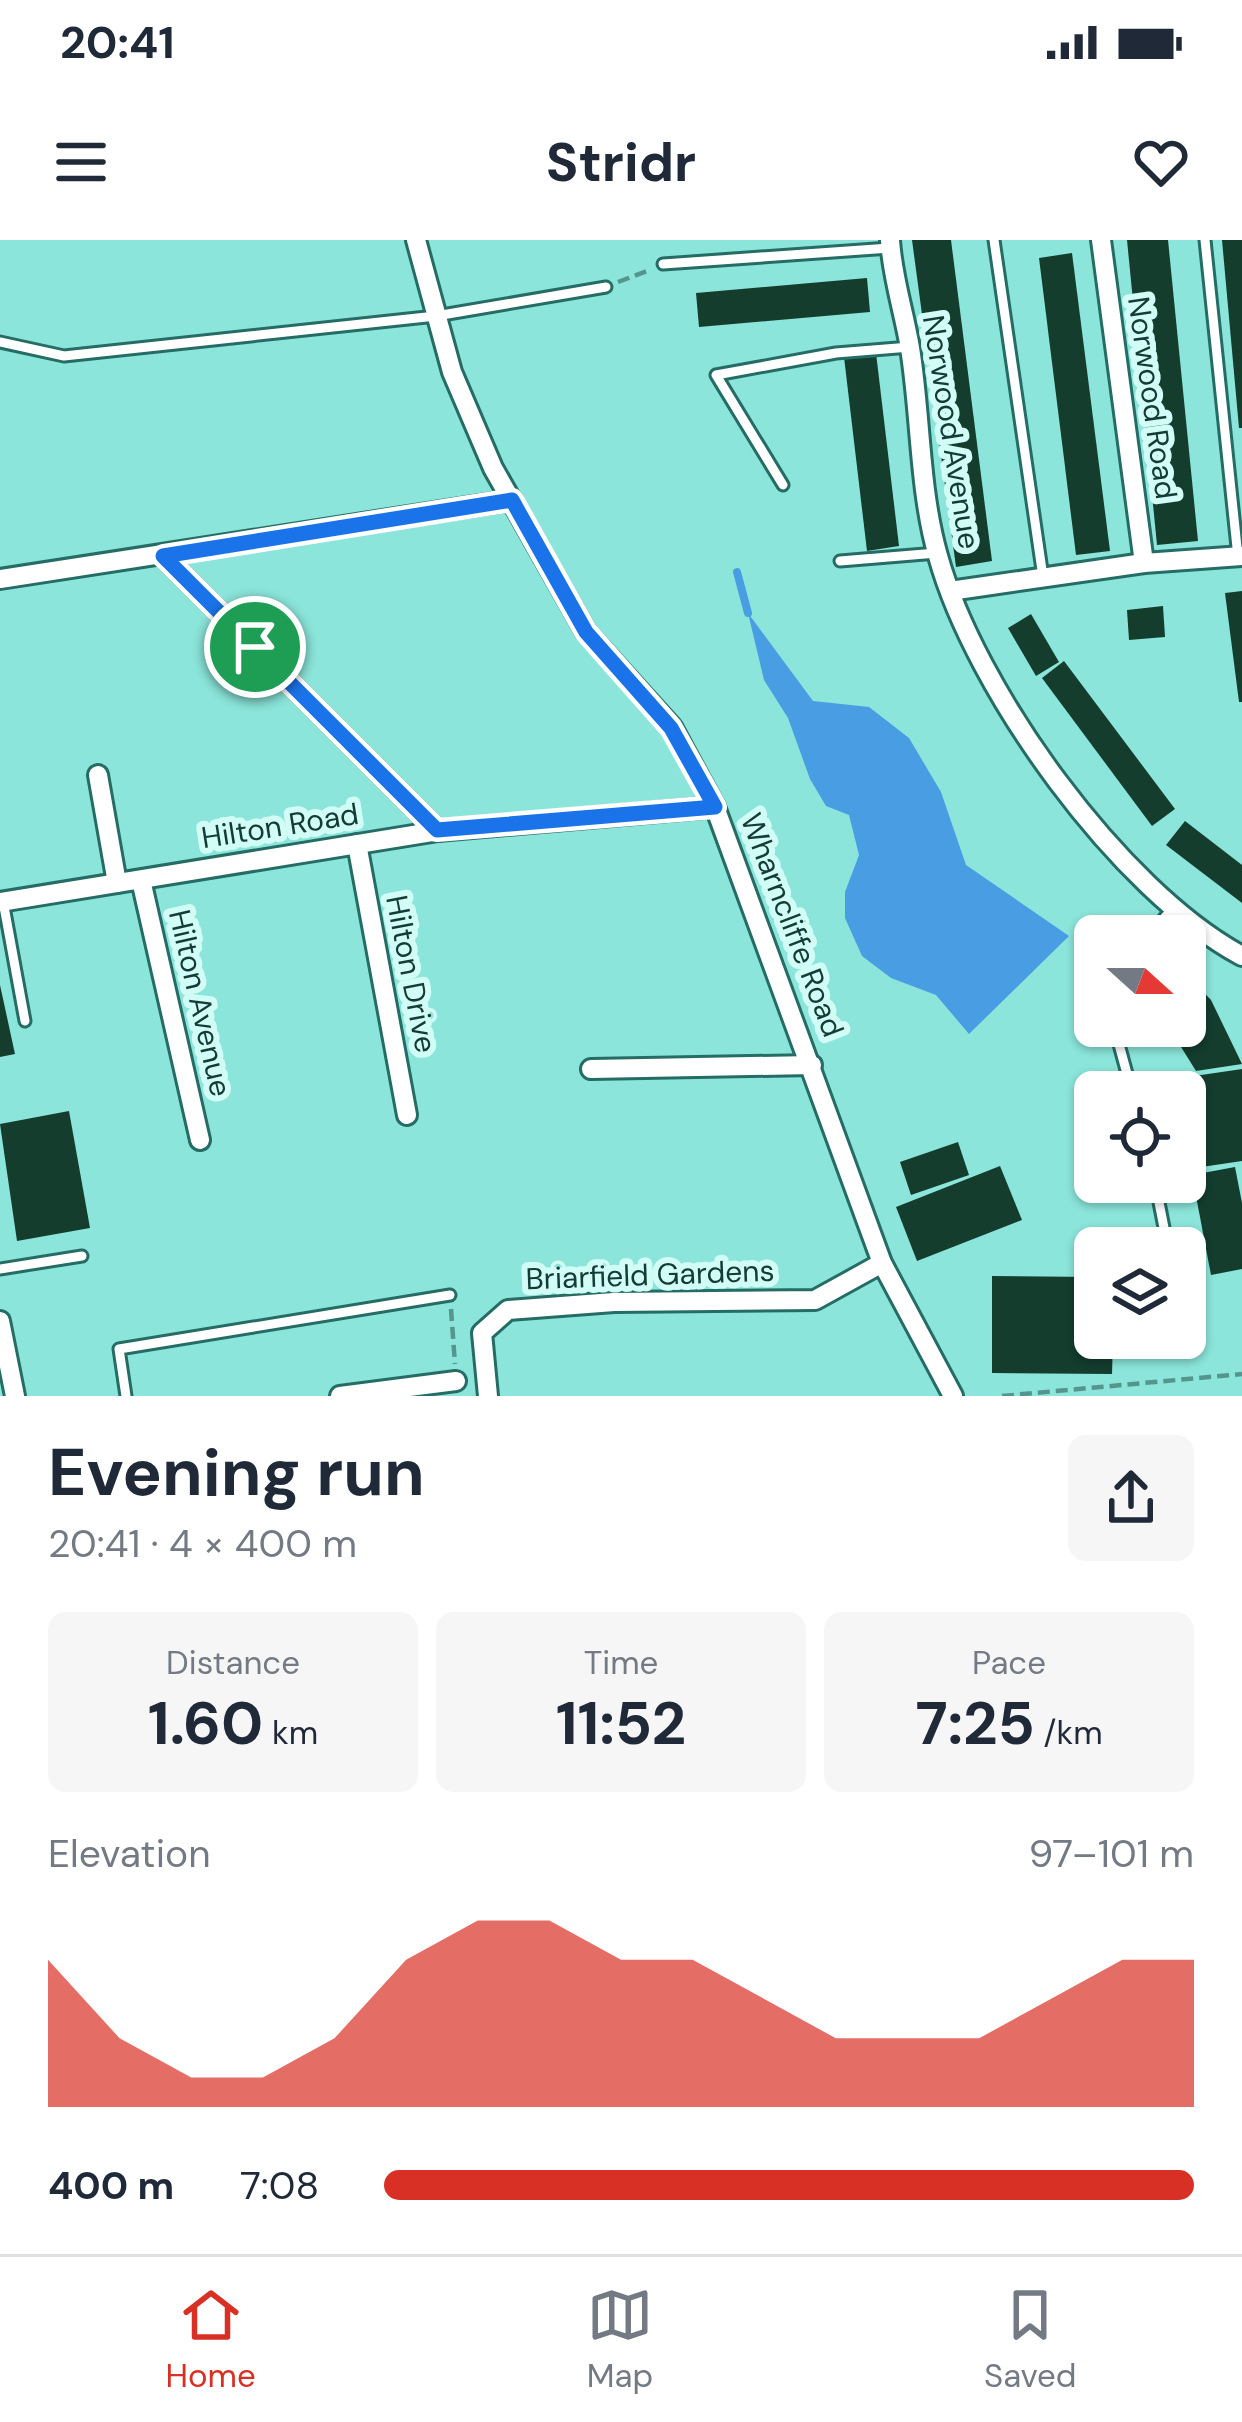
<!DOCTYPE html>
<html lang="en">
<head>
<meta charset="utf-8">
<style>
  :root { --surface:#fff; --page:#f6f6f7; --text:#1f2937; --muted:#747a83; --line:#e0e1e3; --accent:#d93025 }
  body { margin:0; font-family:"DM Sans",sans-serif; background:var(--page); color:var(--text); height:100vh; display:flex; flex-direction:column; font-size:45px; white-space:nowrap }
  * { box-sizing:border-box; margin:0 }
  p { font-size:39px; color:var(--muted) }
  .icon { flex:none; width:66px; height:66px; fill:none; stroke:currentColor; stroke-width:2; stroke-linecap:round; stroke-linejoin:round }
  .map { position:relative; height:1156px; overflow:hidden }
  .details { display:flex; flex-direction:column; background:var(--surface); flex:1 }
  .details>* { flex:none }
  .needle { width:78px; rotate:111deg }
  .tools { position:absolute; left:1074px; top:675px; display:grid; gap:24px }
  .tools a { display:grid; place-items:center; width:132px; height:132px; border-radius:18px; background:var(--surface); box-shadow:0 3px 9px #0004; font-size:60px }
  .pin { position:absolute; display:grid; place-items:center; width:102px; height:102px; color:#fff; margin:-51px; border:6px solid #fff; border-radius:50%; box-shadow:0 3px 12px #0007 }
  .round { display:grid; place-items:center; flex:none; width:126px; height:126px; border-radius:18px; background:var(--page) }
  .summary { display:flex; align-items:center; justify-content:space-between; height:204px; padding:0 48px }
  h1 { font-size:66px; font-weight:700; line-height:90px }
  .metrics { display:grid; grid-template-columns:repeat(3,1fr); gap:18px; height:204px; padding:12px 48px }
  .metrics div { display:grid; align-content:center; border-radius:18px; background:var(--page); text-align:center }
  .metrics b { font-size:60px; font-weight:700 }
  .metrics small { font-size:33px; font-weight:400 }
  .metrics p { font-size:33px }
  .chart { height:336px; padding:24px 48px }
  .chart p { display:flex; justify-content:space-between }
  .chart svg { width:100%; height:216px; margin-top:12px; fill:var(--accent); opacity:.7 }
  ul { padding:0 48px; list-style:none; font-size:39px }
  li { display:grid; grid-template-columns:192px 144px 1fr; align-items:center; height:90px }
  li i { height:30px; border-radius:15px; background:var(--accent) }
  .status { display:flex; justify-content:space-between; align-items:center; height:84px; padding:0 60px; background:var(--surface); direction:ltr }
  .status svg { height:33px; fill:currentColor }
  header { display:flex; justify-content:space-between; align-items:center; height:156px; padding:0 48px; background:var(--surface); font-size:54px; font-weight:700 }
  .tab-bar { display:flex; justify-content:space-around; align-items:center; height:168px; border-top:3px solid var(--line); background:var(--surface); font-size:33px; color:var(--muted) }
  .tab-bar a { display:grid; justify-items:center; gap:6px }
  .tab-bar .active { color:var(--accent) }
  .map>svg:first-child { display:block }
  .water { fill:#489de3 }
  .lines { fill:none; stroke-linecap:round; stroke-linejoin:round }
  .stream { stroke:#489de3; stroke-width:8 }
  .building { fill:#143d2e }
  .service-casing { stroke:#256c65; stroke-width:15 }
  .minor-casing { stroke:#256c65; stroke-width:24 }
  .path { stroke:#54968e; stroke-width:4.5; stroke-dasharray:12 6; stroke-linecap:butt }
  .service { stroke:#fff; stroke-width:9 }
  .minor { stroke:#fff; stroke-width:18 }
  .route-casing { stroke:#fff; stroke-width:24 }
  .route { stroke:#1a73e8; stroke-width:15 }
  .labels { text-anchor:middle; stroke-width:12; stroke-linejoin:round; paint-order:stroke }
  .street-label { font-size:30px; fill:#143b37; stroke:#d2fdf7 }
</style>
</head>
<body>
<div class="status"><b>20:41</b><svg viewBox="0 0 49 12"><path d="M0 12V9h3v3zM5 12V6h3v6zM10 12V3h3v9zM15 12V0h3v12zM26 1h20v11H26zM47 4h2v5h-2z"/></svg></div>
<header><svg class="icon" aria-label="menu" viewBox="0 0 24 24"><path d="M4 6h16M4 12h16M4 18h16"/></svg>Stridr<svg class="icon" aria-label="heart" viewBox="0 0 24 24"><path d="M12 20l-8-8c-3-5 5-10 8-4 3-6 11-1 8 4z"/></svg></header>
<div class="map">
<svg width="1242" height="1156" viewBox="0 0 1242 1156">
  <rect width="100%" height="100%" fill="#8be5da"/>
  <path class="water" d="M748,373L813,461L869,467L909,498L941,552L966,625L1069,696L969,794L936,755L891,738L862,716L845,678V652L859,615L849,575L826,566L810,539L788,478L764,440Z"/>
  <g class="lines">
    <path class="stream" d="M737,332L748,373"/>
  </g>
  <g class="building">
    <path d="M912,0H951L992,321L956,327Z"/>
    <path d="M1127,0H1168L1198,301L1157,305Z"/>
    <path d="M1222,0H1242V188H1239Z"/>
    <path d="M1072,13L1110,311L1076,315L1039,18Z"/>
    <path d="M867,38L870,72L699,87L696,53Z"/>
    <path d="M876,113L899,306L867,311L844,117Z"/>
    <path d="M1242,351V462H1239L1225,353Z"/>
    <path d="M1163,366L1165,397L1129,400L1127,370Z"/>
    <path d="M1031,374L1059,422L1036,436L1008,388Z"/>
    <path d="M1064,421L1175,569L1152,586L1042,438Z"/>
    <path d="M1185,581L1242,625V663L1166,605Z"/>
    <path d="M1185,733L1211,760L1242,824L1196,831L1168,786H1185Z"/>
    <path d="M0,745L15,814L0,817Z"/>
    <path d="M1242,829V921L1188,929L1185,852H1176L1174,839Z"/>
    <path d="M69,871L90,988L17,1001L0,884Z"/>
    <path d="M958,902L969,935L911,955L900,922Z"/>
    <path d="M1000,926L1022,980L917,1021L896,967Z"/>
    <path d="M1235,927L1242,963V1029L1211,1035L1192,935Z"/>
    <path d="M992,1036L1095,1037V1098H1113L1112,1134L992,1133Z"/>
  </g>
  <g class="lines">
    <g class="service-casing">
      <g id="service">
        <path d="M994,0L1043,337"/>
        <path d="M1205,0L1238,317"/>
        <path d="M663,24L890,8"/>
        <path d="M0,102L64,116L436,76L606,47"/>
        <path d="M783,245L716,135L836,113L910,107"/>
        <path d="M840,321L937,313"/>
        <path d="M3,661L25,781"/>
        <path d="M1148,696L1175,666"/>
        <path d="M1114,786L1132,852"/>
        <path d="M1155,942L1168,1008"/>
        <path d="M0,1029L82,1016"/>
        <path d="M126,1156L119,1109L450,1055"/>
      </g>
    </g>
    <g class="minor-casing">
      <g id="minor">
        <path d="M416,0L452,132L493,228L586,392L672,487L715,567L882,1023L953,1156"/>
        <path d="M890,0C892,36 904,72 910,108C921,176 919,250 938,316C975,450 1119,650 1242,716"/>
        <path d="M1101,0L1144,323"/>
        <path d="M163,316L438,591"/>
        <path d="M0,339L512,260"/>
        <path d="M950,351L1144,323L1242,316"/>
        <path d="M98,535L117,643"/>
        <path d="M357,604L407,875"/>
        <path d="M141,640L200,900"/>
        <path d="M0,662L438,591L715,567"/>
        <path d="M591,829L812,825"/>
        <path d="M0,1081L15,1156"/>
        <path d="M340,1156L456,1141"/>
        <path d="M488,1156L482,1093L508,1070L614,1062L815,1060L882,1023"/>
      </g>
    </g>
    <g class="path">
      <path d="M618,42L647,31"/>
      <path d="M451,1069L455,1124"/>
      <path d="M1002,1156L1242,1134"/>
    </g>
    <use href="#service" class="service"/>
    <use href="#minor" class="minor"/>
  </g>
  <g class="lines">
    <g class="route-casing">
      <path id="route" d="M512,260L586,392L671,488L715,567L437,590L163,316Z"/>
    </g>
    <use href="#route" class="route"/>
  </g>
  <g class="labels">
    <g class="street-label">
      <text transform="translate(1152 158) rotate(82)" y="10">Norwood Road</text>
      <text transform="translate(951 192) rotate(81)" y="10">Norwood Avenue</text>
      <text transform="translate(280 586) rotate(-9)" y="10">Hilton Road</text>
      <text transform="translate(792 685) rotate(69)" y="10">Wharncliffe Road</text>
      <text transform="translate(411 734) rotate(79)" y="10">Hilton Drive</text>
      <text transform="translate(200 763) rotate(77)" y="10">Hilton Avenue</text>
      <text transform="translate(650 1035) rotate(-2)" y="10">Briarfield Gardens</text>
    </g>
  </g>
</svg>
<div class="tools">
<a><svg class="needle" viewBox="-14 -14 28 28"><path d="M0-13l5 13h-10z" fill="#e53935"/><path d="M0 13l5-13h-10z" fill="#747a83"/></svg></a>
<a><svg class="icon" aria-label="locate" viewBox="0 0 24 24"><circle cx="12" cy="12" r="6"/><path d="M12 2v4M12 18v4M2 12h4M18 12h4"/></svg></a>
<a><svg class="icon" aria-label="layers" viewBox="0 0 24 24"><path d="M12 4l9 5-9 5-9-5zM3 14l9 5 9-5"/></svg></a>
</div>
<div class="pin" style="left:255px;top:407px;background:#1e9e55"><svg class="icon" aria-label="arrive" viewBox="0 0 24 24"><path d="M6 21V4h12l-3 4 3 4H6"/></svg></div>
</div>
<section class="details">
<div class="summary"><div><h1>Evening run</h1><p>20:41 · 4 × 400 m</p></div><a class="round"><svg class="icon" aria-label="share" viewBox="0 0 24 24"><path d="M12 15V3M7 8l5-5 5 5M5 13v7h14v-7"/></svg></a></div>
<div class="metrics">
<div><p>Distance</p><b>1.60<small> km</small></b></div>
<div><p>Time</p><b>11:52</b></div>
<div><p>Pace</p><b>7:25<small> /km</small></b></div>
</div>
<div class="chart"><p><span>Elevation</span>97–101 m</p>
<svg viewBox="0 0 160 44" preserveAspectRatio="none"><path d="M0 44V14L10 30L20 38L30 38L40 30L50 14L60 6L70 6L80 14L90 14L100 22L110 30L120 30L130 30L140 22L150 14L160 14V44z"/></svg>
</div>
<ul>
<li><b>400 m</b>7:08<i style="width:100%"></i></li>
</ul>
</section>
<nav class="tab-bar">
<a class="active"><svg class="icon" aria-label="home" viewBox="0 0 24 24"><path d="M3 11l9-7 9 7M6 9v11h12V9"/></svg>Home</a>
<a><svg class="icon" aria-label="map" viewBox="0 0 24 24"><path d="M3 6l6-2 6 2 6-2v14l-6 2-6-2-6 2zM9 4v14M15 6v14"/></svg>Map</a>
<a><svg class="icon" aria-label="saved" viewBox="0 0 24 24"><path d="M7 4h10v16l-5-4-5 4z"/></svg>Saved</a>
</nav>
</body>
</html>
